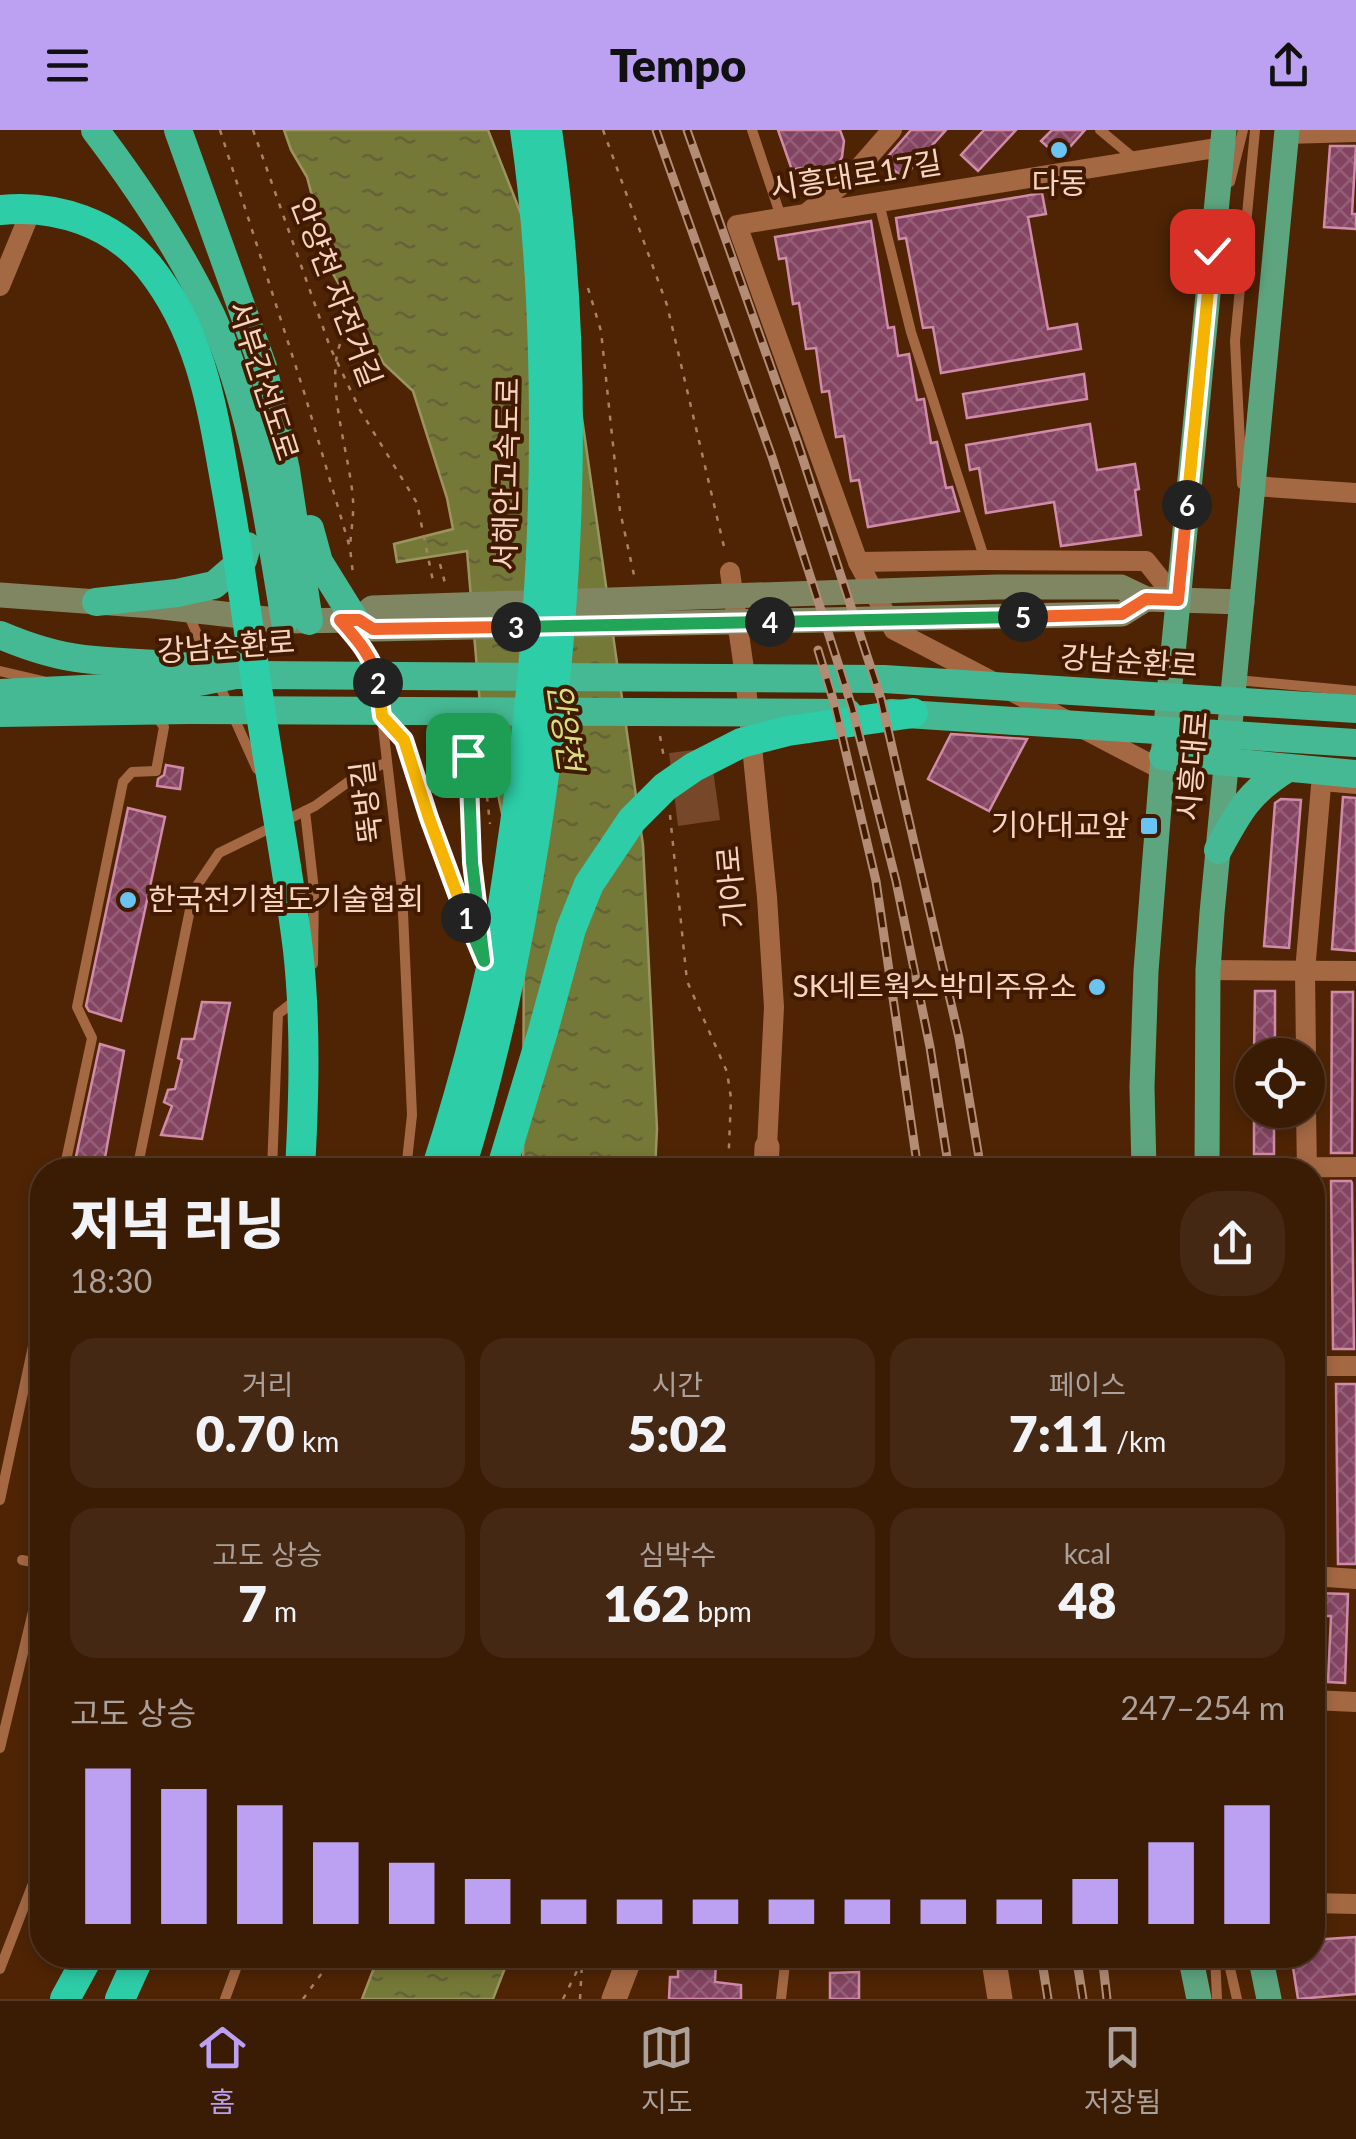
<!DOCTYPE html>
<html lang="ko">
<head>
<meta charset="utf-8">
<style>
  :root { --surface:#3a1b04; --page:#452813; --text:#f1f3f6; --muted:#aba19a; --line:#543926; --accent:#bca0f2 }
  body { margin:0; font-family:Lato,"Noto Sans KR",sans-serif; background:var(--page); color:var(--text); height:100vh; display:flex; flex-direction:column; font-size:38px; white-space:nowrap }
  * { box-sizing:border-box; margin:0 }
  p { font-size:32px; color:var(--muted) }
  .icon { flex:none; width:55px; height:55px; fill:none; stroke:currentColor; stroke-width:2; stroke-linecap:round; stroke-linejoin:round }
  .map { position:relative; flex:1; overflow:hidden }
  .drawer { position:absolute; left:30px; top:1028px; width:1295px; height:810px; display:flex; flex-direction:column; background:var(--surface); border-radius:40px; box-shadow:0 5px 15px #0003,0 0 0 2px var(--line) }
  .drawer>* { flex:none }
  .fabs { position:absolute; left:1235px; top:908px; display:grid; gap:20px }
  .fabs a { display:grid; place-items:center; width:90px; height:90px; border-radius:50%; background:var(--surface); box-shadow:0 5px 15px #0003,0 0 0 2px var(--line); font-size:50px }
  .pin { position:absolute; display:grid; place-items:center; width:85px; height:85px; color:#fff; margin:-42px; border-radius:20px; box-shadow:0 5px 15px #0006 }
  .km { position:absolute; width:50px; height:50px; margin:-25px; border-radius:50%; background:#222; color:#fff; font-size:28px; line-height:50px; text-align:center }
  .round { display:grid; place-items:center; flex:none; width:105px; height:105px; border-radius:40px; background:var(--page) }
  .overview { display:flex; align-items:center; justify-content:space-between; height:170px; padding:0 40px }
  h1 { font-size:55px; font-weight:800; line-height:75px }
  .stats { display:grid; grid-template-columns:repeat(3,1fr); gap:15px; height:170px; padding:10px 40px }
  .stats div { display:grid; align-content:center; border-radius:25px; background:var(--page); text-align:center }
  .stats b { font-size:50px; font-weight:800 }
  .stats small { font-size:28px; font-weight:400 }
  .stats p { font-size:28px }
  .chart { height:280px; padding:20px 40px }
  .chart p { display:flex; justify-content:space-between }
  .chart svg { width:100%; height:180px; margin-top:10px; stroke:var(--accent); stroke-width:6 }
  header { display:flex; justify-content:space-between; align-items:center; height:130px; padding:0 40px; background:var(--accent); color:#111; font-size:45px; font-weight:800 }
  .tab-bar { display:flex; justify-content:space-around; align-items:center; height:140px; border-top:2px solid var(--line); background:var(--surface); font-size:28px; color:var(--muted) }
  .tab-bar a { display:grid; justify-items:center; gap:5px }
  .tab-bar .selected { color:var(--accent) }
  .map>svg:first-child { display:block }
  .pitch { fill:#764729 }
  .water { fill:url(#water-ripples); stroke:#9c9460; stroke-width:2.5 }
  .building { fill:url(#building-cross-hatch); stroke:#d18ba9; stroke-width:2.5 }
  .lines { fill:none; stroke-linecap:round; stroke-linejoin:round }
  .path { stroke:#a78168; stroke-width:2.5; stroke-dasharray:5 8; stroke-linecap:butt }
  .service { stroke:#a46843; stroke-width:10 }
  .minor { stroke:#a46843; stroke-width:20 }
  .tertiary { stroke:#a46843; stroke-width:25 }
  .secondary { stroke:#808661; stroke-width:25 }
  .primary { stroke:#5da57f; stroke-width:25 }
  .trunk { stroke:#45b993; stroke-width:28 }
  .motorway { stroke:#2dcda7; stroke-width:30 }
  .rail-casing { stroke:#b28c74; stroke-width:9 }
  .rail { stroke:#421a00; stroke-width:5; stroke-dasharray:15; stroke-linecap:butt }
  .split-1-casing { stroke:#fff; stroke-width:20 }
  .split-2-casing { stroke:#fff; stroke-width:20 }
  .split-3-casing { stroke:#fff; stroke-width:20 }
  .split-4-casing { stroke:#fff; stroke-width:20 }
  .split-5-casing { stroke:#fff; stroke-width:20 }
  .split-6-casing { stroke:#fff; stroke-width:20 }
  .split-7-casing { stroke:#fff; stroke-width:20 }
  .split-1 { stroke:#22a559; stroke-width:12 }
  .split-2 { stroke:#f5b400; stroke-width:12 }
  .split-3 { stroke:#f0652b; stroke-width:12 }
  .split-4 { stroke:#22a559; stroke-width:12 }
  .split-5 { stroke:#22a559; stroke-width:12 }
  .split-6 { stroke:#f0652b; stroke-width:12 }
  .split-7 { stroke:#f5b400; stroke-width:12 }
  .poi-dot { fill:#69c4f1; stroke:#421a00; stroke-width:4 }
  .labels { text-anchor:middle; stroke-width:8; stroke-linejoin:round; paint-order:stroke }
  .street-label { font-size:30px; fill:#f6d4c0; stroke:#421a00 }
  .poi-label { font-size:30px; fill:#f6d4c0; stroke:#421a00; text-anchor:end }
  .water-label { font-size:32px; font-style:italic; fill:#d8de7f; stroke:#421a00 }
</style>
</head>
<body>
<header><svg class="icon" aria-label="menu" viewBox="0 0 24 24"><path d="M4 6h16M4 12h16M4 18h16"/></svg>Tempo<svg class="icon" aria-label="share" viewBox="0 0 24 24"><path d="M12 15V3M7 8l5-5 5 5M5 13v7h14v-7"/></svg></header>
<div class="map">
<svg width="1356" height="1869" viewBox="0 0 1356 1869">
  <defs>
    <pattern id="water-ripples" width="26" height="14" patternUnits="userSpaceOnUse" patternTransform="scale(2.5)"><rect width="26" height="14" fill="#757937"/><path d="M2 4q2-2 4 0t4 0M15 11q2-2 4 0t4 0" fill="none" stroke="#646238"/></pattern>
    <pattern id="building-cross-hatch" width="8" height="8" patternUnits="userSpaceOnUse" patternTransform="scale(2.5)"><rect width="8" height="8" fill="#834461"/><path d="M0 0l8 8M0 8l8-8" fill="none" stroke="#955e76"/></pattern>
  </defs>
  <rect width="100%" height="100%" fill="#4e2405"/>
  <path class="pitch" d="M710,618L720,690L678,696L669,623Z"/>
  <g class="water">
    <path d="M284,0H488L534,117L574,232L643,715L657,999L655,1040H523L524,785L481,586L467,421L397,432L394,414L453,399L447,368L413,261L384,234L332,142L307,47L291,20Z"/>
    <path d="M379,1825H510L493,1869H362Z"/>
  </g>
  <g class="building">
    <path d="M778,0H840L844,11L842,27L836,37L825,44L813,45L800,38L792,40Z"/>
    <path d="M911,0H946L903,48L884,31Z"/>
    <path d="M984,0H1016L978,41L961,25Z"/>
    <path d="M1052,0H1085L1060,28L1041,11Z"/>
    <path d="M1330,16H1356L1352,84H1356V99L1324,97Z"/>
    <path d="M1042,63L1046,84L1028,87L1048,199L1077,194L1081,219L941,243L933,197L923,198L906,108L899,109L896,88Z"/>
    <path d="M871,91L888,198L894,197L898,226L909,224L917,270L924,269L931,313L937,312L946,358L952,357L959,381L868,397L859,350L851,351L844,306L836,307L829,261L822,262L816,218L806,219L799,173L793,174L786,128L779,129L775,107Z"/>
    <path d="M1084,244L1087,269L967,288L963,264Z"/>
    <path d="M1090,294L1097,340L1135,334L1139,359L1135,360L1141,405L1061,416L1054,372L986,383L979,338L970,340L966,315Z"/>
    <path d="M951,604L1027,609L989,681L928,649Z"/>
    <path d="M166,635L183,638L180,659L157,656L158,649L164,645Z"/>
    <path d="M1343,667L1356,668V821L1332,819Z"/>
    <path d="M1281,669L1301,670L1289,818L1264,816L1275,673Z"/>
    <path d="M128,678L165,687L121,891L89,881L86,876Z"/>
    <path d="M1255,861H1275V925H1254Z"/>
    <path d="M1332,862H1353L1352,1023H1331Z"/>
    <path d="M202,872L230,873L202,1009L161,1005L172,976L164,972L168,960L175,959L182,930L178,928L182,909H194Z"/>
    <path d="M100,914L124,921L103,1039L74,1036Z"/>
    <rect x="1254" y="980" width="20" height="44"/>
    <path d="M1331,1051H1351L1352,1053L1354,1219H1333Z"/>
    <path d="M1336,1254H1356V1434H1338Z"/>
    <path d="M1312,1463L1348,1464L1345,1553L1328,1552L1331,1486H1323V1479L1312,1478Z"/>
    <path d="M1356,1807V1864L1298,1869L1291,1825H1312V1810Z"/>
    <path d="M684,1825H708V1831H716L715,1852L741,1855V1869H669L670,1847H678V1839H683Z"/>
    <path d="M859,1842V1869H830V1843Z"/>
  </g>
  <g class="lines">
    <g class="path">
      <path d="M220,0L304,262L350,418L353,444"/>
      <path d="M253,0L330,217L360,280L417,373L434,456"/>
      <path d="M603,0L667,175L725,421"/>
      <path d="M588,158L601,201L620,381L634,445"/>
      <path d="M340,214C325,256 350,325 353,370C354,385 351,401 350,417"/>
      <path d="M440,434L445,453"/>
      <path d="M480,602L490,694"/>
      <path d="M400,605L404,610L429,687L472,803"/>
      <path d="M467,605L472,732L478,772"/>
      <path d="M660,606L664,628"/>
      <path d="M670,685L687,851L727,942L731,968L728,1040"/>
      <path d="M303,1869L335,1825"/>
      <path d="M563,1869L585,1825"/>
      <path d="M580,1869L582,1834"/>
    </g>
    <g class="service">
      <path d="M752,0L781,87"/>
      <path d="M1100,0L1136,30"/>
      <path d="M1230,52L1243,0"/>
      <path d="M879,73L911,202L985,430"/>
      <path d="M1242,354L1235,211L1255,0"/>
      <path d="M187,481L210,534"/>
      <path d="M343,494L360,513L377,545L402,760L412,985L406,1040"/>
      <path d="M0,541L43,551"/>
      <path d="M217,550L257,639"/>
      <path d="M1237,550L1356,561"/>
      <path d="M1322,656L1356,659"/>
      <path d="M305,681L314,760L313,834"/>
      <path d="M64,1040L92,908L77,877L123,652L132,642L156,641L164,597L154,583"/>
      <path d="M137,1040L194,760L219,723L315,676L355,647L387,632"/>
      <path d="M272,1040L278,884L297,869"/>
      <path d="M0,1370L42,1174"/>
      <path d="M22,1430L42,1434"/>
      <path d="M0,1618L42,1444"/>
      <path d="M1215,1825L1217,1869"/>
      <path d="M1227,1825L1237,1869"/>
      <path d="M0,1839L42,1730"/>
      <path d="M225,1869L241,1825"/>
      <path d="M781,1869L786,1825"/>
    </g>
    <g class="minor">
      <path d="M1286,4L1356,2"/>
      <path d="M808,82L850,48L892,0"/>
      <path d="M0,156L28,88"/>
      <path d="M1253,356L1356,363"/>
      <path d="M858,432L985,430L1146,431L1177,470"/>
      <path d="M730,442L745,546L767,767L774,877L767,1017"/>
      <path d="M1162,640L894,500L858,432L737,95L1222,17"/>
      <path d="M1208,840L1356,841"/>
      <path d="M1306,925L1305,841L1321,656"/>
      <path d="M1306,980L1307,1040"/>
      <path d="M1207,1038L1356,1037"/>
      <path d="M1312,1236H1356"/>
      <path d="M1312,1379L1315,1446"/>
      <path d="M1312,1446L1356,1449"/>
      <path d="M1312,1570L1356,1572"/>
      <path d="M1312,1773L1356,1774"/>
    </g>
    <g class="tertiary">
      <path d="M766,1040L767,1017"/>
      <path d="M993,1825L1000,1869"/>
      <path d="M614,1869L631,1825"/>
    </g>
    <g class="secondary">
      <path d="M0,465L153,476L285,491L359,490"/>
      <path d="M1146,469L1122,484L373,499L359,490L372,478L997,457H1121L1146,469L1242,472"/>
    </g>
    <g class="primary">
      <path d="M1144,1040L1142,957L1146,841L1163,626L1224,0"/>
      <path d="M1207,1040L1208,840L1212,783L1287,0"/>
      <path d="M1190,1825L1199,1869"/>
      <path d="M1260,1825L1269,1869"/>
    </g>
    <g class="trunk">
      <path d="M95,0C139,58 181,121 212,187C254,279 268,392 285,491"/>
      <path d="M178,0L263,237L286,340L309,491"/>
      <path d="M310,399L319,432L355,490"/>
      <path d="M96,472L177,463L214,455L243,430L247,416"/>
      <path d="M0,505C26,516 56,526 84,529C130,534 175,533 220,541"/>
      <path d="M0,563L188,554L236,545L884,549L1356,579"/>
      <path d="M0,583L189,580L848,583"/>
      <path d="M891,583L1356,613"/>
      <path d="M1163,626L1356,644"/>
      <path d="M1218,720C1239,681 1249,662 1288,638"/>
    </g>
    <g class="motorway">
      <path d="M0,80C56,74 113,93 149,137C201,202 212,276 226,356C238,421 247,486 256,551C269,641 287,730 298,820C306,893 304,967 300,1040"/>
      <path d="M436,1040C457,975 475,909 490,843C501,797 507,748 514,701C533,569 544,435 544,302C544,201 540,99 525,0"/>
      <path d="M460,1040C495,928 518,817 536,701C571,470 581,232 547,0"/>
      <path d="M501,1040L543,901L571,799L589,754L632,690L665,657L694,637L741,613L788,601L913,583"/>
      <path d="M65,1869L89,1825"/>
      <path d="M120,1869L140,1825"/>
    </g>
    <g class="rail-casing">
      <g id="rail">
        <path d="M656,0L772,327L852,577L896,751L930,917L949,1040"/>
        <path d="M687,0L797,311L881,569L959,908L981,1040"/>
        <path d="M818,520L835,576L876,751L918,1040"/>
        <path d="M1041,1825L1048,1869"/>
        <path d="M1076,1825L1083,1869"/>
        <path d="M1102,1825L1107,1869"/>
      </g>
    </g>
    <use href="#rail" class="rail"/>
  </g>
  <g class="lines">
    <g class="split-1-casing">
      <path id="split-1" d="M466,788L484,831L472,732L468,625"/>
    </g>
    <g class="split-2-casing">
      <path id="split-2" d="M378,553L382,586L404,610L429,688L466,788"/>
    </g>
    <g class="split-3-casing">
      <path id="split-3" d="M378,553C375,529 356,508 340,490H359L373,499L516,497"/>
    </g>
    <g class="split-4-casing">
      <path id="split-4" d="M516,497L770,492"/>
    </g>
    <g class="split-5-casing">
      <path id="split-5" d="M770,492L1023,487"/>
    </g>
    <g class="split-6-casing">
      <path id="split-6" d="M1023,487L1122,484L1146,469L1178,470L1187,375"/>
    </g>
    <g class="split-7-casing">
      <path id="split-7" d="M1187,375L1212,121"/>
    </g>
    <use href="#split-1" class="split-1"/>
    <use href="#split-2" class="split-2"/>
    <use href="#split-3" class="split-3"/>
    <use href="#split-4" class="split-4"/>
    <use href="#split-5" class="split-5"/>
    <use href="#split-6" class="split-6"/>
    <use href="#split-7" class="split-7"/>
  </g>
  <g class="poi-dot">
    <circle cx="1059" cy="20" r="10"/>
    <rect x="1139" y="686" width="20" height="20" rx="5"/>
    <circle cx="128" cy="770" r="10"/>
    <circle cx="1097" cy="857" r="10"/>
  </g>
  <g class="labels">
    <g class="street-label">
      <text transform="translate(856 46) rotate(-9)" y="10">시흥대로17길</text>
      <text transform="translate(336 162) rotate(69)" y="10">안양천 자전거길</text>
      <text transform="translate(263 251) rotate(72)" y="10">서부간선도로</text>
      <text transform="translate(507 344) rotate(-89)" y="10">서해안고속도로</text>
      <text transform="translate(226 517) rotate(-4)" y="10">강남순환로</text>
      <text transform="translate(1129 532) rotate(4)" y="10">강남순환로</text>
      <text transform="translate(1193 636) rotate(-85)" y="10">시흥대로</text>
      <text transform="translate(367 672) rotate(-97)" y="10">뚝방길</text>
      <text transform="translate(732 757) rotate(-95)" y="10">기아로</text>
    </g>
    <g class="poi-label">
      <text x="1059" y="64" text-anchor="middle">다동</text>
      <text x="1129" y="706">기아대교앞</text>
      <text x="148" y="780" text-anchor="start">한국전기철도기술협회</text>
      <text x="1077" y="867">SK네트웍스박미주유소</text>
    </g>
    <g class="water-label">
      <text transform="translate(565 597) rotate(82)" y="11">안양천</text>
    </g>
  </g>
</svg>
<div class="fabs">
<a><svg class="icon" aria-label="locate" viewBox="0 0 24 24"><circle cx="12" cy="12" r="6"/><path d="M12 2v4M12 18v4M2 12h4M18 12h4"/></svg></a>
</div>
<div class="pin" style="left:468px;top:625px;background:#1e9e55"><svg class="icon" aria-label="arrive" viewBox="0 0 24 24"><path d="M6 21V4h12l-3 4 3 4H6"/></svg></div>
<div class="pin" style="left:1212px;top:121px;background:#d93025"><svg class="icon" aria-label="check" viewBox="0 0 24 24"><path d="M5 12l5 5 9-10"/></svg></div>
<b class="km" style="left:466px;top:788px">1</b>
<b class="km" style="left:378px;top:553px">2</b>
<b class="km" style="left:516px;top:497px">3</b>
<b class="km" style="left:770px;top:492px">4</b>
<b class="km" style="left:1023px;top:487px">5</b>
<b class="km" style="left:1187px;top:375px">6</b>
<section class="drawer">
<div class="overview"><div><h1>저녁 러닝</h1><p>18:30</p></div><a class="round"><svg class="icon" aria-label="share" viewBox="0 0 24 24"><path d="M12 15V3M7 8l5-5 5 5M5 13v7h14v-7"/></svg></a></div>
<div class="stats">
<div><p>거리</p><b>0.70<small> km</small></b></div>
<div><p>시간</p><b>5:02</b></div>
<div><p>페이스</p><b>7:11<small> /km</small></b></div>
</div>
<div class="stats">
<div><p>고도 상승</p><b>7<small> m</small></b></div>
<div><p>심박수</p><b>162<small> bpm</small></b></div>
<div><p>kcal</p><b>48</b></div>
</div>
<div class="chart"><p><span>고도 상승</span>247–254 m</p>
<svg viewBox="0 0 160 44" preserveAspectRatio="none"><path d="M5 44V6M15 44V11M25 44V15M35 44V24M45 44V29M55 44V33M65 44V38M75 44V38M85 44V38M95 44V38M105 44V38M115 44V38M125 44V38M135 44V33M145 44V24M155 44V15"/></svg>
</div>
</section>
</div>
<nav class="tab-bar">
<a class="selected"><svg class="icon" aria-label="home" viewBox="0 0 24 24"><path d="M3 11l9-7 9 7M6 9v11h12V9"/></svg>홈</a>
<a><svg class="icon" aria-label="map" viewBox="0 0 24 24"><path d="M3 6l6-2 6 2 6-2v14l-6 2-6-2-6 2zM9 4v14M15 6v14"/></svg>지도</a>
<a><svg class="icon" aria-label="saved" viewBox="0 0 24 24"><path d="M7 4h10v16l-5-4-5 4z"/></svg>저장됨</a>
</nav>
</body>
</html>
